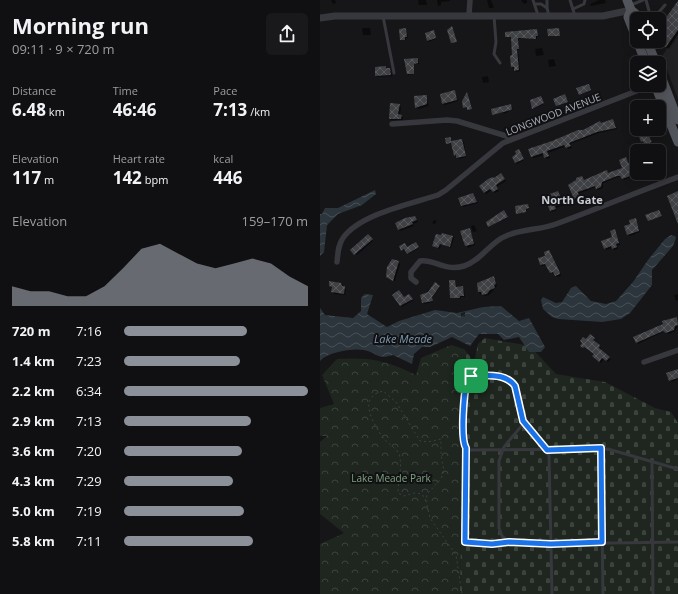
<!DOCTYPE html>
<html lang="en">
<head>
<meta charset="utf-8">
<style>
  :root { --surface:#101012; --page:#19191b; --text:#f1f3f6; --muted:#9c9d9f; --line:#303032; --accent:#8c9099 }
  body { margin:0; font-family:"Open Sans",sans-serif; background:var(--page); color:var(--text); height:100vh; display:flex; flex-direction:column; font-size:15px; white-space:nowrap }
  * { box-sizing:border-box; margin:0 }
  p { font-size:13px; color:var(--muted) }
  .icon { flex:none; width:22px; height:22px; fill:none; stroke:currentColor; stroke-width:2; stroke-linecap:round; stroke-linejoin:round }
  .map { position:relative; flex:1; overflow:hidden }
  .drawer { display:flex; flex-direction:column; background:var(--surface); width:320px }
  .drawer>* { flex:none }
  .tools { position:absolute; left:310px; top:12px; display:grid; gap:8px }
  .tools a { display:grid; place-items:center; width:36px; height:36px; border-radius:6px; background:var(--surface); box-shadow:0 2px 10px #0003,0 0 0 1px var(--line); font-size:20px }
  .pin { position:absolute; display:grid; place-items:center; width:34px; height:34px; color:#fff; margin:-17px; border-radius:8px; box-shadow:0 2px 6px #0006 }
  .round { display:grid; place-items:center; flex:none; width:42px; height:42px; border-radius:6px; background:var(--page) }
  .head { display:flex; align-items:center; justify-content:space-between; height:68px; padding:0 12px }
  h1 { font-size:22px; font-weight:700; line-height:30px }
  .metrics { display:grid; grid-template-columns:repeat(3,1fr); gap:6px; height:68px; padding:4px 12px }
  .metrics div { display:grid; align-content:center }
  .metrics b { font-size:17px; font-weight:700 }
  .metrics small { font-size:11px; font-weight:400 }
  .metrics p { font-size:11px }
  .chart { height:112px; padding:8px 12px }
  .chart p { display:flex; justify-content:space-between }
  .chart svg { width:100%; height:72px; margin-top:4px; fill:var(--accent); opacity:.7 }
  ul { padding:0 12px; list-style:none; font-size:13px }
  li { display:grid; grid-template-columns:64px 48px 1fr; align-items:center; height:30px }
  li i { height:10px; border-radius:5px; background:var(--accent) }
  main { display:flex; flex:1; min-height:0 }
  .map>svg:first-child { display:block }
  .built { fill:#222225 }
  .forest { fill:url(#forest-crowns) }
  .cemetery { fill:url(#cemetery-stones) }
  .water { fill:url(#water-waves) }
  .shadow { fill:#0007 }
  .building { fill:url(#building-cross-hatch) }
  .lines { fill:none; stroke-linecap:round; stroke-linejoin:round }
  .path { stroke:#3d3f44; stroke-width:1; stroke-dasharray:2 3; stroke-linecap:butt }
  .service { stroke:#37383d; stroke-width:3 }
  .minor { stroke:#37383d; stroke-width:5.5 }
  .tertiary { stroke:#37383d; stroke-width:7 }
  .primary { stroke:#53555c; stroke-width:9 }
  .route-casing { stroke:#fff; stroke-width:8 }
  .route { stroke:#1a73e8; stroke-width:5 }
  .labels { text-anchor:middle; stroke-width:4; stroke-linejoin:round; paint-order:stroke }
  .street-label { font-size:10px; fill:#a8adb8; stroke:#111113 }
  .park-label { font-size:10px; fill:#7fa381; stroke:#111113 }
  .neighbourhood-label { font-size:11px; font-weight:bold; fill:#c9ccd4; stroke:#111113 }
  .water-label { font-size:11px; font-style:italic; fill:#7f9bb3; stroke:#111113 }
</style>
</head>
<body>
<main>
<section class="drawer">
<div class="head"><div><h1>Morning run</h1><p>09:11 · 9 × 720 m</p></div><a class="round"><svg class="icon" aria-label="share" viewBox="0 0 24 24"><path d="M12 15V3M7 8l5-5 5 5M5 13v7h14v-7"/></svg></a></div>
<div class="metrics">
<div><p>Distance</p><b>6.48<small> km</small></b></div>
<div><p>Time</p><b>46:46</b></div>
<div><p>Pace</p><b>7:13<small> /km</small></b></div>
</div>
<div class="metrics">
<div><p>Elevation</p><b>117<small> m</small></b></div>
<div><p>Heart rate</p><b>142<small> bpm</small></b></div>
<div><p>kcal</p><b>446</b></div>
</div>
<div class="chart"><p><span>Elevation</span>159–170 m</p>
<svg viewBox="0 0 160 44" preserveAspectRatio="none"><path d="M0 44V32L10 35L20 35L30 38L40 38L50 32L60 21L70 9L80 6L90 12L100 18L110 21L120 18L130 15L140 18L150 26L160 32V44z"/></svg>
</div>
<ul>
<li><b>720 m</b>7:16<i style="width:67%"></i></li>
<li><b>1.4 km</b>7:23<i style="width:63%"></i></li>
<li><b>2.2 km</b>6:34<i style="width:100%"></i></li>
<li><b>2.9 km</b>7:13<i style="width:69%"></i></li>
<li><b>3.6 km</b>7:20<i style="width:64%"></i></li>
<li><b>4.3 km</b>7:29<i style="width:59%"></i></li>
<li><b>5.0 km</b>7:19<i style="width:65%"></i></li>
<li><b>5.8 km</b>7:11<i style="width:70%"></i></li>
</ul>
</section>
<div class="map">
<svg width="358" height="594" viewBox="0 0 358 594">
  <defs>
    <pattern id="forest-crowns" width="20" height="18" patternUnits="userSpaceOnUse"><rect width="20" height="18" fill="#1e261f"/><path d="M2 6a3 3 0 1 1 6 0M12 15a3 3 0 1 1 6 0" fill="none" stroke="#3c433d"/></pattern>
    <pattern id="cemetery-stones" width="16" height="16" patternUnits="userSpaceOnUse"><rect width="16" height="16" fill="#1e261f"/><path d="M2 7V4a2 2 0 0 1 4 0v3zM10 15v-3a2 2 0 0 1 4 0v3z" fill="#3c433d"/></pattern>
    <pattern id="water-waves" width="16" height="10" patternUnits="userSpaceOnUse"><rect width="16" height="10" fill="#2c353c"/><path d="M0 5q4-4 8 0t8 0" fill="none" stroke="#485056"/></pattern>
    <pattern id="building-cross-hatch" width="8" height="8" patternUnits="userSpaceOnUse"><rect width="8" height="8" fill="#404145"/><path d="M0 0l8 8M0 8l8-8" fill="none" stroke="#595a5e"/></pattern>
  </defs>
  <rect width="100%" height="100%" fill="#161618"/>
  <path class="built" d="M358,33V99L342,56Z"/>
  <path class="forest" d="M131,345L144,349L140,594H0V544L24,533L0,514V442L7,436H0V408L14,404L2,375L17,359C50,357 66,360 96,375L101,358Z"/>
  <path class="cemetery" d="M165,338L210,346L236,374L285,382L335,408L351,412L358,423V594H140L144,349L152,359L155,358L158,344Z"/>
  <g class="water">
    <path d="M55,190L56,194L42,205L18,214L7,225L4,252L0,256V214H2L5,208H18Z"/>
    <path d="M351,235L355,236L356,238L353,246L332,270V285L310,313L301,319L282,322L238,319L232,317L223,309L221,300L223,297L236,303L242,302L251,288L256,286L271,301L286,304L296,301L313,282L328,260L345,239Z"/>
    <path d="M45,294L53,295L47,314L67,327L79,321L115,310L137,313L163,307L181,306L199,321L209,318L225,347L221,352H209L199,337L184,340L178,334H159L150,346L132,337L110,347H102L94,354L92,364L73,355C57,360 58,353 44,350C32,348 8,352 0,361V308L5,315L33,318L41,311V298Z"/>
  </g>
  <g class="shadow">
    <path d="M11,0H15L16,3L13,4Z"/>
    <path d="M98,0H106L107,5H99Z"/>
    <path d="M117,0H130V1L121,2V5L118,6Z"/>
    <path d="M167,0H171L174,8H169Z"/>
    <path d="M201,0H207V3L204,4Z"/>
    <path d="M279,0H285L286,3L271,6L270,4Z"/>
    <path d="M358,4V35L349,49L336,41H339V29Z"/>
    <path d="M42,28H50L51,35H43Z"/>
    <path d="M86,29L88,37L86,38V40H81Z"/>
    <path d="M239,29L240,36H229Z"/>
    <path d="M217,30L218,37H217V39H199V50H198L200,71L196,72L192,67V38L186,36Z"/>
    <path d="M114,31L116,39L108,42L106,33Z"/>
    <path d="M222,48L224,55L216,56L215,49Z"/>
    <path d="M98,59L99,64H94V74L88,75V70Z"/>
    <path d="M234,59L236,66L229,67L228,60Z"/>
    <path d="M66,67L71,71L72,76L58,77L56,76Z"/>
    <path d="M168,76L169,82L163,83L162,77Z"/>
    <path d="M269,86L271,90L260,95Z"/>
    <path d="M134,91L138,101L125,105L123,104Z"/>
    <path d="M106,96L109,106L98,109L95,97Z"/>
    <path d="M221,98L224,104L213,109Z"/>
    <path d="M79,105L81,107L80,115L83,117V120H71L70,119Z"/>
    <path d="M191,106L193,109L184,114L183,112L173,114Z"/>
    <path d="M317,109V126L314,115H316L314,110Z"/>
    <path d="M293,120L297,129L279,133L250,144L252,148L248,149L246,146L228,153L230,158L227,159L224,155L214,158L212,157L209,149Z"/>
    <path d="M318,129H326L333,144L327,146L323,143Z"/>
    <path d="M130,138L132,142L142,140L144,142L146,157L139,159L134,155L132,144L127,143Z"/>
    <path d="M200,151L204,160L197,164L193,157Z"/>
    <path d="M306,158L312,173L309,174L311,177L304,180L302,177H298L283,183V188L278,190L276,187L258,194L260,198L256,200L254,198L262,177L265,181L287,171L289,174L303,168Z"/>
    <path d="M183,176L186,181L176,187L179,191L175,193L172,190L166,194L164,192L174,180Z"/>
    <path d="M238,192L244,205L236,208L237,210L232,212L231,211Z"/>
    <path d="M153,194L158,203L143,207L142,205Z"/>
    <path d="M208,205L209,209L206,210V212L197,213Z"/>
    <path d="M185,212L188,218L169,226Z"/>
    <path d="M340,212L342,217L328,220Z"/>
    <path d="M97,219L98,222L93,224L94,226L80,231L78,229Z"/>
    <path d="M315,219L320,232L310,236L308,234Z"/>
    <path d="M114,220L117,221L115,224L112,223Z"/>
    <path d="M154,225L157,231L153,232L151,226Z"/>
    <path d="M149,229L155,245L148,248L142,232Z"/>
    <path d="M295,230L300,245L297,246L298,249L294,250L292,248L287,250L285,248L293,237Z"/>
    <path d="M48,235L53,241L37,255L32,250Z"/>
    <path d="M133,236L134,238L131,248L121,244L120,249L113,246Z"/>
    <path d="M97,244L99,248L89,254L86,249L83,251L80,247L87,248Z"/>
    <path d="M229,252L239,268L241,276L237,277L235,273L233,274L227,265L223,266L221,265L219,259L226,256Z"/>
    <path d="M78,262L80,264L75,281L67,277Z"/>
    <path d="M174,277L177,286L169,295L165,296L160,294L159,292Z"/>
    <path d="M135,281L137,288L144,289L145,297H141V299L131,297Z"/>
    <path d="M21,283L26,289L25,295L14,294L13,288L10,286Z"/>
    <path d="M115,283L120,287L112,298L113,302L104,304L101,295L106,293Z"/>
    <path d="M358,294V300L356,301L354,295Z"/>
    <path d="M90,297L93,300L82,307L81,305L84,299Z"/>
    <path d="M145,312V316L141,317V313Z"/>
    <path d="M357,318L358,327L354,332L348,334L345,331L318,344L317,342Z"/>
    <path d="M270,336L281,348L280,350L291,359L288,362L284,359L281,363L273,356L275,354L261,346Z"/>
    <path d="M358,370V379L352,382L350,380Z"/>
  </g>
  <g class="building">
    <path d="M358,1V30L346,47H344L339,44V27Z"/>
    <path d="M132,26L137,42L131,43L127,30Z"/>
    <path d="M86,28L87,37H85V40H80L79,29Z"/>
    <path d="M239,28L240,36H228L227,29Z"/>
    <path d="M217,29L218,36H216V39L198,38L199,49H197L199,70L194,71V67H191L190,56L192,55L191,37H185V32Z"/>
    <path d="M114,30L116,38L107,41L105,33Z"/>
    <path d="M98,58V63L94,64V74H87L84,59Z"/>
    <path d="M66,66V68H70L71,75L55,76V67Z"/>
    <path d="M269,84L271,90L259,95L256,88Z"/>
    <path d="M135,90L137,100L122,104L120,94Z"/>
    <path d="M147,92L152,109L147,110V107L143,108L142,101Z"/>
    <path d="M245,94L248,102L236,106L233,99Z"/>
    <path d="M107,95V104L95,108L94,96Z"/>
    <path d="M221,96L224,103L212,109L210,100Z"/>
    <path d="M70,103L80,104L78,114L82,115L81,119H69Z"/>
    <path d="M191,104L192,109L191,110L172,115L171,109Z"/>
    <path d="M293,119L296,128L277,132L249,143L251,146L246,148L244,145L227,151L229,156L224,158L223,153L211,157L208,149L232,141L258,130H263L280,121L281,123Z"/>
    <path d="M325,129L332,142L324,145L323,141L321,142L318,134V131Z"/>
    <path d="M131,137V141L142,139L146,156L136,158V155L134,156L131,143L126,144L125,138Z"/>
    <path d="M199,149L204,159L195,163L192,157L196,154L195,151Z"/>
    <path d="M306,157L312,172L309,173L310,176L302,179L300,176H297L282,182L281,187L276,189L275,186L258,192L259,197L254,199L248,185L256,180V178L262,176L264,180L287,170L288,173L302,168L299,160Z"/>
    <path d="M181,173L185,179L176,185L178,189L173,192L170,189L164,193L159,186L168,179L173,177L174,178Z"/>
    <path d="M238,191L243,203L235,206L236,209L230,211L224,196Z"/>
    <path d="M358,191V224L347,196Z"/>
    <path d="M153,193L157,202L141,206L138,198Z"/>
    <path d="M208,204L209,208L206,209V212L196,214L195,206Z"/>
    <path d="M184,210L188,217L168,227L166,222Z"/>
    <path d="M339,210L342,216L328,221L325,215Z"/>
    <path d="M95,216L97,220L92,222L93,224L78,230L75,223L85,218Z"/>
    <path d="M316,218L319,231L307,235L304,226L310,224L309,220Z"/>
    <path d="M150,228L154,244L145,246L140,231Z"/>
    <path d="M295,229L299,243L296,244L297,247L292,249L291,246L284,249L281,241L292,237L290,231Z"/>
    <path d="M122,233L133,236L130,247L120,244L118,248L112,246L116,234L121,235Z"/>
    <path d="M48,234L53,239L34,255L30,250Z"/>
    <path d="M96,242L99,247L87,254L84,249L81,251L79,246L85,243L87,247Z"/>
    <path d="M229,250L239,270L240,274L235,276L233,272L230,273L225,264L220,265L218,258L225,256L224,252Z"/>
    <path d="M72,259L79,261L73,281L66,277L67,267Z"/>
    <path d="M174,276L176,284L174,285L175,288L170,290L167,294L162,295L161,292H158L157,283Z"/>
    <path d="M129,280H135L136,287L143,286L144,296H140V298H130Z"/>
    <path d="M9,281L21,283L22,286H25L24,294L11,292L12,287L9,286Z"/>
    <path d="M115,282L120,286L112,297L113,301L102,303L100,295L108,292Z"/>
    <path d="M79,290L84,297L89,294L93,299L80,306L72,295Z"/>
    <path d="M357,317L358,325L355,326L354,330L346,333L343,331L316,343L313,337L343,324L342,321Z"/>
    <path d="M270,334L275,338L273,340L280,345L279,348L290,357L286,361L282,358L279,362L272,356L274,354L264,347L263,348L260,346L262,343L260,341L263,337L266,339Z"/>
    <path d="M358,369V378L349,381L346,373Z"/>
  </g>
  <g class="lines">
    <path class="path" d="M106,501L102,494L94,493L84,496L78,493C78,479 83,468 79,454C77,449 70,445 66,441C58,432 40,405 54,395C56,393 60,392 63,391L76,402L100,441L108,442L121,439V455L124,471L121,479L107,494L106,501L110,518L136,555L142,594"/>
    <g class="service">
      <path d="M213,0L218,15"/>
      <path d="M227,0V8"/>
      <path d="M250,0L255,16"/>
      <path d="M326,0L331,18L333,19L345,5"/>
      <path d="M215,4H221L227,8L229,16"/>
      <path d="M311,5L323,0"/>
      <path d="M253,9L264,4L265,0"/>
      <path d="M63,16L74,73"/>
      <path d="M174,16L176,42L174,54L180,63"/>
      <path d="M203,421L224,446L229,456L232,594"/>
      <path d="M146,448L145,542L172,544L189,542"/>
      <path d="M281,448L283,594"/>
      <path d="M332,461L333,594"/>
      <path d="M358,469L288,449L149,450L143,442L144,403L147,381L154,375L188,378C195,384 206,416 202,425C197,432 189,440 184,447L179,461V528L182,536L189,542L231,544L358,542"/>
    </g>
    <g class="minor">
      <path d="M149,15L150,0"/>
      <path d="M72,124L127,120L137,121L193,138"/>
      <path d="M17,262C18,253 18,245 23,238C40,214 91,204 118,195L126,190L183,143L332,85"/>
      <path d="M96,282L91,278V272L100,261C113,258 124,272 144,266C161,261 170,242 186,236C201,229 220,230 236,224C277,209 317,192 358,177"/>
      <path d="M324,362L358,350"/>
    </g>
    <path class="tertiary" d="M0,18L15,16H283L311,10"/>
    <g class="primary">
      <path d="M307,0L311,10L308,17L317,40"/>
      <path d="M311,10L317,15L319,19"/>
      <path d="M317,41L326,63"/>
      <path d="M327,41L336,63"/>
      <path d="M339,71L358,120"/>
      <path d="M335,85L358,142"/>
    </g>
  </g>
  <g class="lines">
    <g class="route-casing">
      <path id="route" d="M154,375C168,376 186,373 195,386L203,421L227,450L281,448L282,542L231,544L189,542L172,544L145,542L146,448C140,438 144,393 147,381Z"/>
    </g>
    <use href="#route" class="route"/>
  </g>
  <g class="labels">
    <g class="street-label">
      <text transform="translate(233 114) rotate(-21)" y="4">LONGWOOD AVENUE</text>
    </g>
    <g class="park-label">
      <text x="71" y="482">Lake Meade Park</text>
    </g>
    <g class="neighbourhood-label">
      <text x="252" y="204">North Gate</text>
    </g>
    <g class="water-label">
      <text x="83" y="343">Lake Meade</text>
    </g>
  </g>
</svg>
<div class="tools">
<a><svg class="icon" aria-label="locate" viewBox="0 0 24 24"><circle cx="12" cy="12" r="6"/><path d="M12 2v4M12 18v4M2 12h4M18 12h4"/></svg></a>
<a><svg class="icon" aria-label="layers" viewBox="0 0 24 24"><path d="M12 4l9 5-9 5-9-5zM3 14l9 5 9-5"/></svg></a>
<a>+</a>
<a>−</a>
</div>
<div class="pin" style="left:151px;top:376px;background:#1e9e55"><svg class="icon" aria-label="arrive" viewBox="0 0 24 24"><path d="M6 21V4h12l-3 4 3 4H6"/></svg></div>
</div>
</main>
</body>
</html>
